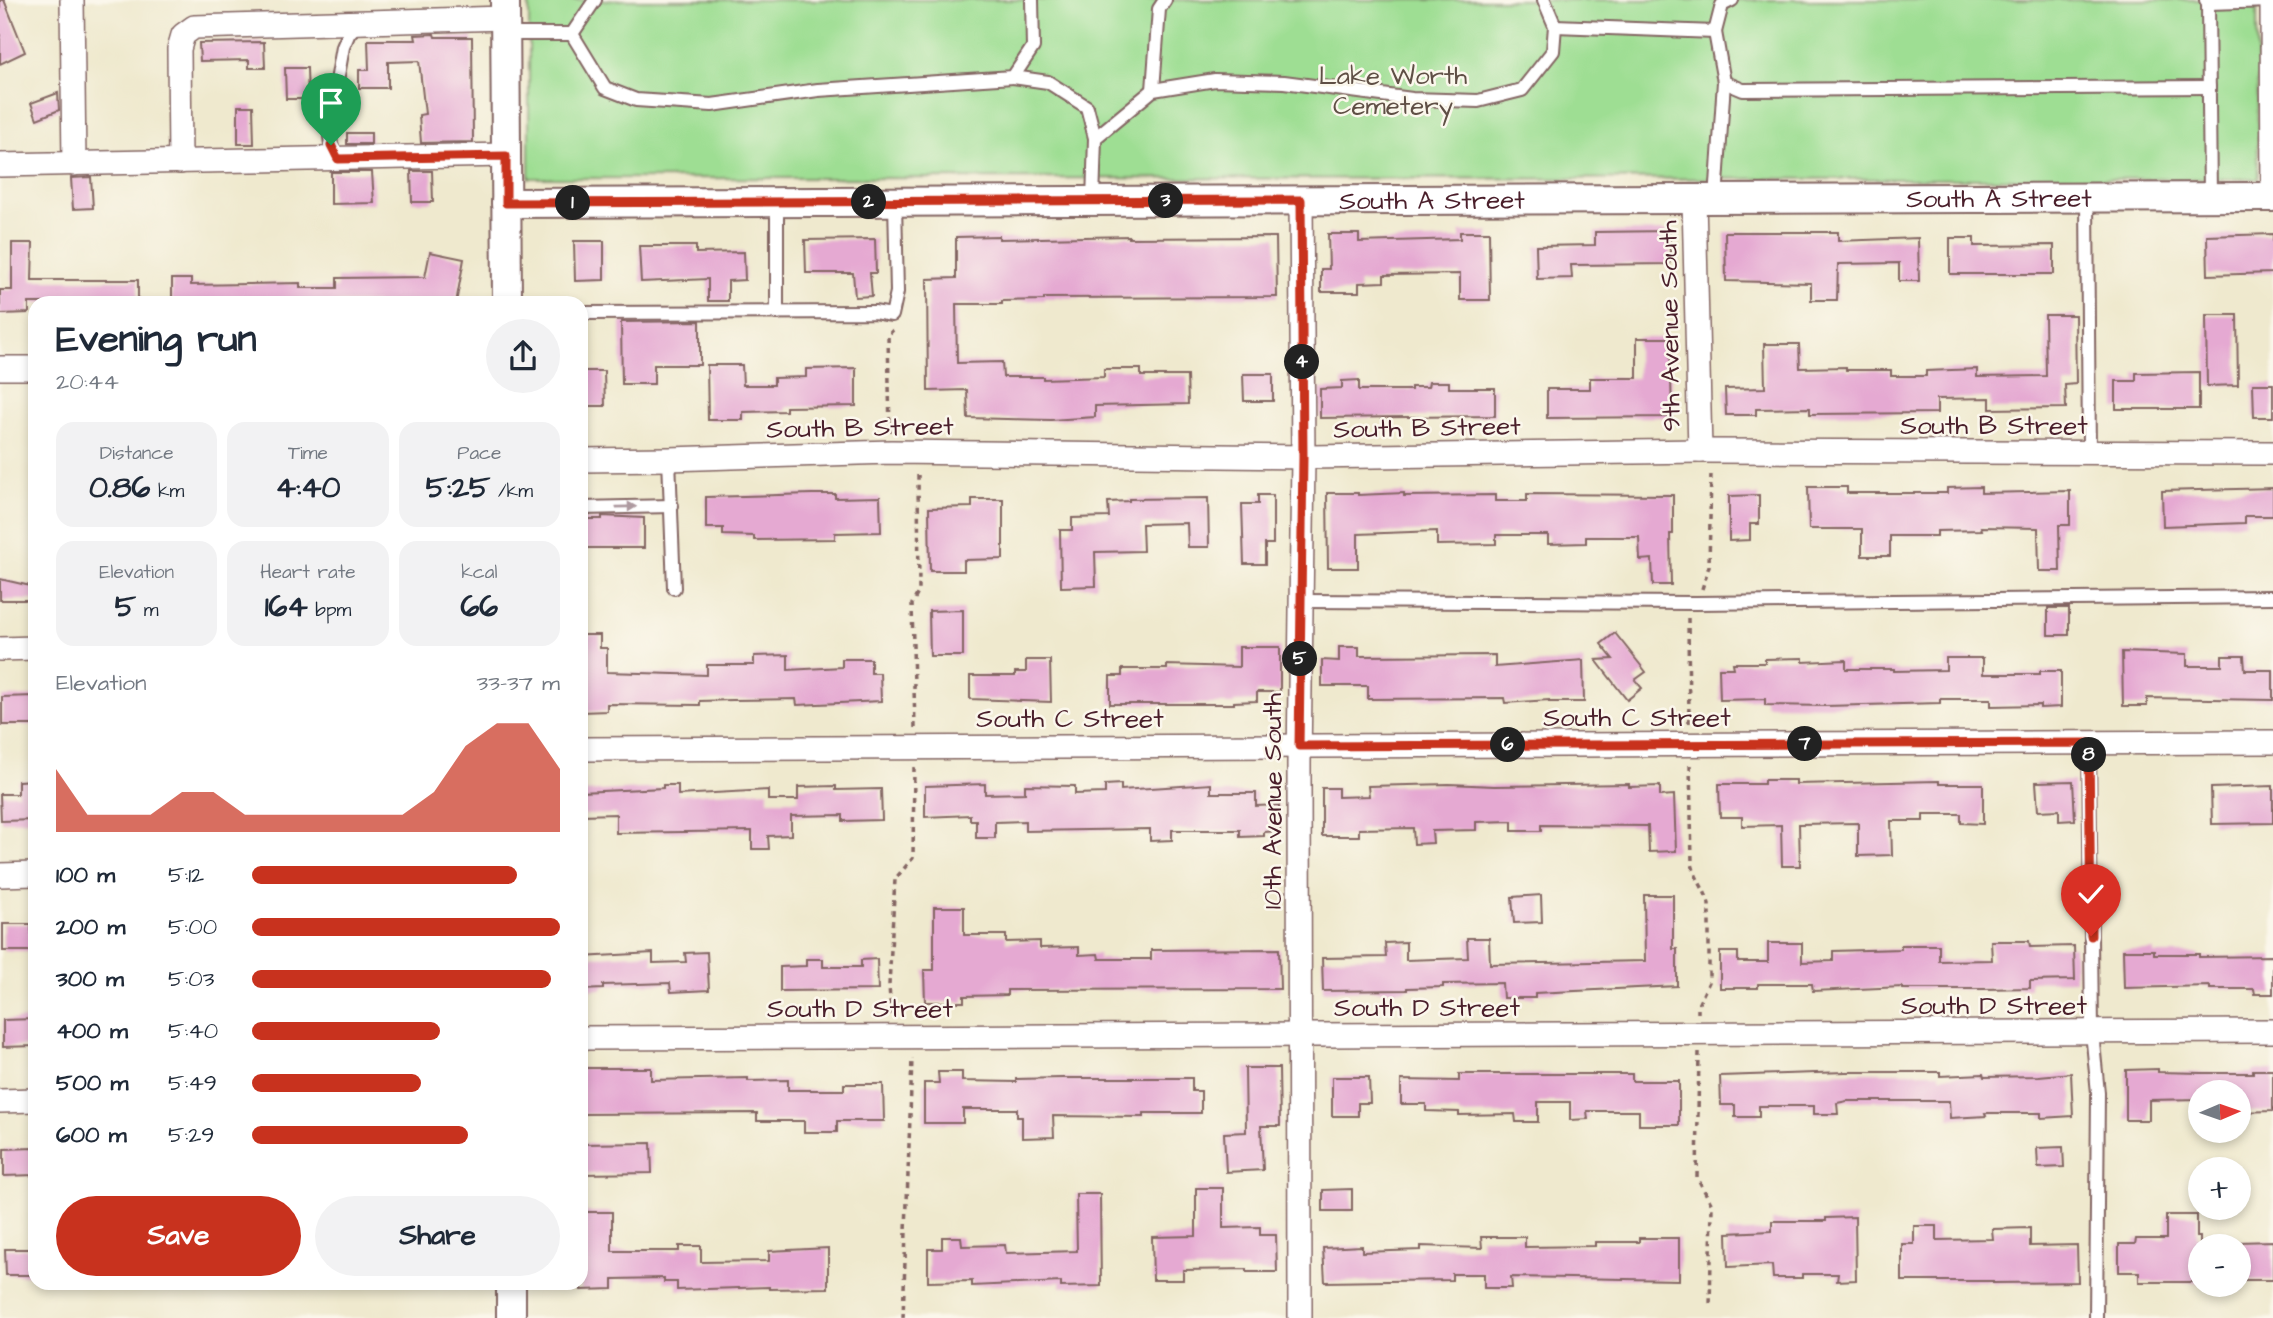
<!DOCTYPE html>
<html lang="en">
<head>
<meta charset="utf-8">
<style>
  :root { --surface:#fff; --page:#f2f2f3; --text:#1f2937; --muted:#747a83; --accent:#c8321e }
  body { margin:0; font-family:"Architects Daughter",sans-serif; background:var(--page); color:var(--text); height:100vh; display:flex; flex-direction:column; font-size:26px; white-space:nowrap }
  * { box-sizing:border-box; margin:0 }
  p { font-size:23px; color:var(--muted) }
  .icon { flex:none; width:38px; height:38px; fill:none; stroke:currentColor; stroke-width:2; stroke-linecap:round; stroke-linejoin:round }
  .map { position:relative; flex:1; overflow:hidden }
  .panel { position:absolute; left:28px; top:296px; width:560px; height:994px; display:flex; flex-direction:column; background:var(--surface); border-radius:21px; box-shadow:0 4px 10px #0003 }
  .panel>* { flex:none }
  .needle { width:46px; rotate:88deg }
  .buttons { position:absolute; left:2188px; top:1080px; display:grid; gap:14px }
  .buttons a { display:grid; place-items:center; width:63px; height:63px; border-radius:50%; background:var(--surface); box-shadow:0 4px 10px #0003; font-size:35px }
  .pin { position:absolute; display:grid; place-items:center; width:60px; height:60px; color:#fff; margin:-72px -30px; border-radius:50% 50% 50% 0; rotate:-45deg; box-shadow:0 0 7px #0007 }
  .pin .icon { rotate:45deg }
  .km { position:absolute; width:35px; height:35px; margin:-18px; border-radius:50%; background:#222; color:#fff; font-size:19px; line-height:35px; text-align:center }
  .round { display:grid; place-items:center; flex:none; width:74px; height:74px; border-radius:37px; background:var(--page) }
  .overview { display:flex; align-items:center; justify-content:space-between; height:119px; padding:0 28px }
  h1 { font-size:38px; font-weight:700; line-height:52px }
  .figures { display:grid; grid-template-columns:repeat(3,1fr); gap:10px; height:119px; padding:7px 28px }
  .figures div { display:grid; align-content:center; border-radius:18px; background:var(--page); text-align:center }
  .figures b { font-size:30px; font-weight:700 }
  .figures small { font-size:19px; font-weight:400 }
  .figures p { font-size:19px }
  .chart { height:196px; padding:14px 28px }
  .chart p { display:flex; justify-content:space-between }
  .chart svg { width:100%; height:126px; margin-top:7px; fill:var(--accent); opacity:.7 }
  .primary-button { display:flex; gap:14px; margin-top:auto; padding:14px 28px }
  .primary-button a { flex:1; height:80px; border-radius:42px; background:var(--accent); color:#fff; font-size:28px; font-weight:700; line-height:80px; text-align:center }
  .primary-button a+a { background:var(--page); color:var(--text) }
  ul { padding:0 28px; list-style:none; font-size:23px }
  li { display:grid; grid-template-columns:112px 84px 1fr; align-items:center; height:52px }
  li i { height:18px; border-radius:9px; background:var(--accent) }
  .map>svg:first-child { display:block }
  .green { fill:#9ede93; stroke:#747e5f; stroke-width:2 }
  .building { fill:#e5a9d2 }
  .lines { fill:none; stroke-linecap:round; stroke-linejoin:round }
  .service-casing { stroke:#846664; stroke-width:16 }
  .minor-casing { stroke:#846664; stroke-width:26 }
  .tertiary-casing { stroke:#846664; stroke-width:32 }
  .path { stroke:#846664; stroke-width:3.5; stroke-dasharray:5 5; stroke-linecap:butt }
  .service { stroke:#fff; stroke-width:12 }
  .minor { stroke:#fff; stroke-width:23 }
  .tertiary { stroke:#fff; stroke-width:28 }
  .oneway { fill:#ae9aa0 }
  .route-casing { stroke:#fff; stroke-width:14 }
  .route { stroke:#c8321e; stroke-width:9 }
  .labels { text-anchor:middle; stroke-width:5; stroke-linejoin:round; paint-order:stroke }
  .park-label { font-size:26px; fill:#5f4f45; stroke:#fbf7ec }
  .street-label { font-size:26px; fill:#4a1f2b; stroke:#fbf7ec }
</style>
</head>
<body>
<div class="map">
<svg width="2273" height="1318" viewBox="0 0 2273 1318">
  <rect width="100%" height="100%" fill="#fbf7ec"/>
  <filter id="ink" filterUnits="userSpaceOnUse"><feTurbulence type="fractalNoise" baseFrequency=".0143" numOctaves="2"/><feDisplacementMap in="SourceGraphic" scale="14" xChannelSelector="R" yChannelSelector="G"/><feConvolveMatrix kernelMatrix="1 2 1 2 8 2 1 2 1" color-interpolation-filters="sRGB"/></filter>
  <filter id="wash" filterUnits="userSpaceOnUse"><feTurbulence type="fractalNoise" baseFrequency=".00686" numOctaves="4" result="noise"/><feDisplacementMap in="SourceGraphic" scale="28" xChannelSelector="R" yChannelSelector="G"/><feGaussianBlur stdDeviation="1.57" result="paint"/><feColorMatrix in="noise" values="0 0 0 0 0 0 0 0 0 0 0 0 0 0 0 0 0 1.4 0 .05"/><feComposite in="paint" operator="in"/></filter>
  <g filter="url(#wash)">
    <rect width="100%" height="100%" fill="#efe9ce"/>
    <path class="green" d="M529,0H2257L2258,179L529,178Z"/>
    <g id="blocks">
      <g class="building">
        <path d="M0,0H4L25,52L0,64Z"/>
        <path d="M434,34L435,37H472L473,142L421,143L419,115L425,114L419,61L388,62V88H359V70H369L368,40H416L415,35Z"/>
        <path d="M264,42L265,68H249V60L200,61L199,43Z"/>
        <path d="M285,68H307L308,99H286Z"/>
        <path d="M58,93L59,110L37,119L31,103Z"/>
        <path d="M238,106H253L254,144H238Z"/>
        <rect x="347" y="133" width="24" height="11"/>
        <path d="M411,171H432L433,202H412Z"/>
        <path d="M331,172H372L374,203L331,204Z"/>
        <path d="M91,177L93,208L73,209L71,178Z"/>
        <path d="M1670,231V264L1571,265L1572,278L1537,279L1536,246L1595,245V232Z"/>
        <path d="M1460,232H1489L1490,300H1460V274L1384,275V282L1359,283V292H1321V269H1329L1328,234H1359V242L1460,239Z"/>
        <path d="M1725,232H1838V241L1918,238L1919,281H1899V263L1838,264L1837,300H1811V283L1726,281Z"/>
        <path d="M2273,234V273L2208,275L2207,236Z"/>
        <path d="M999,236V239L1129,236V238L1276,237L1277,297L1044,298V300L1002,301V304H956L957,363L1002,362L1003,377H1043V379L1104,377V369H1141V376H1187L1188,404L1095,406V417L1051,420L968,418L967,390L928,391L927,279L956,278V237Z"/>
        <path d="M1950,238H1974V246L2054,245V274H1950Z"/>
        <path d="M875,239L876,273H870L872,296L855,297L853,273H806L805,240Z"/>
        <path d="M574,241H604V280L575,281Z"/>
        <path d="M12,243H33L32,280H138V303H29V313L0,314V290H12Z"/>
        <path d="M639,246H696V253L744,252L745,280L728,281V301H708V279L641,282Z"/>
        <path d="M430,252L464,259L456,303H172V279H191V285L300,283V288H337V278L425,277Z"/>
        <path d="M2045,315H2075L2076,384L2065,385L2066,408L1990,409V398L1937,399V413L1810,414V408L1756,409V415H1726L1725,389L1765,388L1764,344H1799L1800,368L1846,367V370H1891V376H1926V371L1977,369V377L2046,376Z"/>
        <path d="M2206,315H2237L2238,385L2207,386Z"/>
        <path d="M700,321V365H654V384H622L621,322Z"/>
        <path d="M1637,338H1670L1672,417L1547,418V389H1590V378H1637Z"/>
        <path d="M707,365H742L743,385H774V378L806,377V369L856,368V406L786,407V411L743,412V420H708Z"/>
        <path d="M581,371H604L605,406H581Z"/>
        <path d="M2199,372V409H2116V381H2136V373Z"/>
        <path d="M1243,374H1273V401H1244Z"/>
        <path d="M1359,380V390H1411V387H1428L1429,382H1449V388H1495V416L1320,418V389L1342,388V381Z"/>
        <path d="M2253,384H2273V417H2254Z"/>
        <path d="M1808,487H1847V493H1947V488L1981,487V493L2070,491V525H2059L2060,571H2039L2038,528L1981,527L1982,530L1937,531V536H1890V556H1862V529H1809Z"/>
        <path d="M2273,488V516H2245V523L2163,526L2162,491Z"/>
        <path d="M1327,493H1358V495L1404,493V496L1495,495V501H1527V494L1673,495V534H1670L1671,585H1653L1652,559L1640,560L1639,537H1586V543L1548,544V535H1496V544L1437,545V531L1358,534V568H1328Z"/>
        <path d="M812,494H835V498L880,497L881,532L835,533V539L754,540V536L723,535V528H706V497Z"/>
        <path d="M1258,495H1273V544H1265V564H1244L1242,504H1258Z"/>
        <path d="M1759,495V524H1750V540L1729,541V496Z"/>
        <path d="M1208,498L1209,547H1188L1187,523L1142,524L1143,551L1095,552L1096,586L1061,587L1060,530H1072V518L1109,517L1108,502L1129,501V499Z"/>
        <path d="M972,499H1003V559L964,560V571H930L929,508L972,507Z"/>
        <path d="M602,516L644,518V548H581V519H602Z"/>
        <path d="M0,579L35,587V600H0Z"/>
        <rect x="2048" y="608" width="21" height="27"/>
        <path d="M963,610V656H930L929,611Z"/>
        <path d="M1615,633L1646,672L1635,680L1642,688L1627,700L1596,660L1613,659L1601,644Z"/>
        <path d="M581,635H600V648H607V672L707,675V665H754V656L788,655V670L842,667V659H871V673H880L881,701L797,705L796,699L733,700L700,701V705L607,704V711L581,712Z"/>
        <path d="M1239,647H1280V692H1257V701L1234,702V704H1110V676H1122V669H1167V665L1239,667Z"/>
        <path d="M1339,647H1359V656L1495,655V667L1583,660L1584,702H1549V700L1505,703L1504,698L1368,699V686H1322V660L1339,661Z"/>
        <path d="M2122,652L2187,654V666H2222V656H2244L2245,670H2273V700L2147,698V706H2123Z"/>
        <path d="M1803,658V662L1846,660V669H1894V671L1946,670V658H1983V674H2040V671H2061V707L2040,708V705L1991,706V699H1940V703L1825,706L1765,705V699L1720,700L1719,668H1734L1733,663H1765V659Z"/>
        <path d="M1026,660H1050L1051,702L970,699V676H1015V672H1026Z"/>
        <path d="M35,696V725H2V697Z"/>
        <path d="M35,780V820L1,821L0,794H18V781Z"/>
        <path d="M1764,780H1796V784L1939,781V784H1983V824L1961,823V814H1923V821H1891L1892,855L1858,856V823L1799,824L1800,866H1782L1781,825L1742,826V817H1720L1719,784H1764Z"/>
        <path d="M2073,781L2075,820L2059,821V810L2038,811L2036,782Z"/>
        <path d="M985,784V794L1025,793V785L1075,786V794L1105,793V785L1121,784V790L1211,784V793H1256V806L1279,805L1280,831L1264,832V836L1240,837V830H1172V840L1150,841V829L1025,831V821L995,822V838H976V820H970V815L925,817V786Z"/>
        <path d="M1449,784L1494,786L1629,784V787L1660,786V796L1674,795L1676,851L1649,852L1648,826L1541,825V831H1512V821L1476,822V830L1432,831L1433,843L1414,844L1413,828L1359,829V836H1322V788H1338V797L1369,796L1368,786Z"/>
        <path d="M663,785H678V795L768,790V800H798V787L836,786V790L881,789L882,820L843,821V815L791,816V835L768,836L769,849H752V831L616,833V814L581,815V792L663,788Z"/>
        <path d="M2273,786V823L2212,824L2211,788Z"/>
        <path d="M1541,895L1542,922L1514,923L1512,897Z"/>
        <path d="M1644,895H1673V949H1677V986L1535,993V998H1503L1502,983L1443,984V987L1407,988V990L1323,991L1322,958L1386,957L1385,943L1406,942V960L1468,958L1467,938H1489L1490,964L1645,961Z"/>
        <path d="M934,907H964V935H1006V942L1040,941V948L1079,947V955L1098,954L1099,959H1151V950L1279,949L1280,989L1007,990V995L964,996V1002H925L924,970H934Z"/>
        <path d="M3,924H31L32,951H3Z"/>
        <path d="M1991,941H2029L2030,947L2074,946L2075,980L2030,981V988L1984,989H1902V987L1813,991L1812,984H1758V988H1720V952H1738V962H1768V943H1802V962L1833,961V951L1901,949V945H1939V961L1992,960Z"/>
        <path d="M2123,950H2154V954H2199V957L2273,956V994H2255L2254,989H2210V986L2124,988Z"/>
        <path d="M707,952L709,990L671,992L670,983L603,985V989L581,990V957L653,953V963L686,962L685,953Z"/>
        <path d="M806,959H823V967H861V960L877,959L878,990L780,991V967L806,966Z"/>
        <path d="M35,1019V1046L3,1047V1020Z"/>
        <path d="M581,1068H651V1080L748,1078V1081L788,1080V1090H844V1084H883L884,1121H837V1132H804V1121H757V1113L581,1114Z"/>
        <path d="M1245,1068H1279L1280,1126H1261L1263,1170L1226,1172L1224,1133L1246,1132Z"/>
        <path d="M2158,1069V1072L2202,1073H2253V1070H2273V1111L2238,1112V1092H2200V1099L2149,1100V1120H2126V1070Z"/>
        <path d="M938,1072H962V1081L1016,1082V1079L1062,1078H1192V1091H1201V1113H1144V1117L1053,1116L1054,1137L1022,1138V1117H1017V1109H963V1123H924V1083H939Z"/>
        <path d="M1846,1072H1940V1076L1983,1074L1984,1077L2039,1076L2071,1073L2073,1116L2041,1118V1113H1985L1986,1116L1950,1118L1949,1101H1847L1837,1103L1838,1114H1814V1106H1759V1117H1735V1105H1721L1720,1076Z"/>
        <path d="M1459,1074H1632V1081H1679V1125H1639V1111H1587L1588,1119L1570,1120V1102H1538V1122H1516L1515,1114L1459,1115V1112L1426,1111V1104H1401V1080L1459,1081Z"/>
        <path d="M1332,1077H1369L1370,1103H1358V1116H1332Z"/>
        <path d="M651,1143L652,1173L581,1174V1144Z"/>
        <path d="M2063,1147L2064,1167L2038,1168L2037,1148Z"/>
        <path d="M35,1148V1175L4,1176V1149Z"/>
        <path d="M1196,1188H1223V1228L1260,1227V1235H1276L1277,1272H1247V1269L1183,1270V1280H1153L1152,1237L1196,1236Z"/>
        <path d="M1352,1189V1211H1323V1190Z"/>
        <path d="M1076,1194H1100L1101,1286L1061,1287V1282L972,1286V1281L928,1282V1249H942V1237H961L962,1246L1005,1245L1006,1253L1077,1251Z"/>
        <path d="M581,1212H612V1251H679V1246H701V1262L769,1261V1251L828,1248V1288L769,1289V1287L677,1290V1282H664V1278L613,1279V1289L581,1290Z"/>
        <path d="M2166,1215H2197V1237H2200V1282H2139V1272H2119V1244H2135L2136,1239H2166Z"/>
        <path d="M1855,1217L1856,1280L1837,1281L1838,1274H1802V1278H1773L1772,1265L1728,1267L1727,1233L1772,1231V1221H1826V1218Z"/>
        <path d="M1914,1226H1937V1240L1993,1239L1992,1229L2030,1228V1246L2077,1245L2078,1282L1993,1283V1281H1902V1244H1914Z"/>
        <path d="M1481,1237H1525V1247L1595,1246V1242H1639V1238H1679V1280L1511,1277L1512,1288H1484V1274H1452V1280L1325,1282L1323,1248L1362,1246V1252L1421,1250V1246L1482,1248Z"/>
        <path d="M2273,1241V1280H2238V1242Z"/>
        <path d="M5,1249H35V1275H6Z"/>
      </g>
    </g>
  </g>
  <g filter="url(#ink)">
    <use href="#blocks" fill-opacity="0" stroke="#846664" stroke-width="2"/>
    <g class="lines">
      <g class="service-casing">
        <g id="service">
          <path d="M2206,0L2208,3L2210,197"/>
          <path d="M2208,3L2272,1"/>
          <path d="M1555,26L1715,32L1722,5L1732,0"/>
          <path d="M1715,32L1724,82L1743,90L2209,87"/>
          <path d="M505,34H572"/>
          <path d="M572,34L605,88L636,100L712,105L818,90L1013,77L1033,47L1032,0"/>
          <path d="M572,34L595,0"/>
          <path d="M1013,77L1048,82L1087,107L1095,138L1093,201"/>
          <path d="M1153,90L1159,9L1165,0"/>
          <path d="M1095,138L1153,90L1215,80L1284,82L1412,99L1478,101L1522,90L1553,51L1555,26L1544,0"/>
          <path d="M338,159L331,145L329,126L343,47L349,33L360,22"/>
          <path d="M2087,198L2089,453"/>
          <path d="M1716,199L1724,82"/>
          <path d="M777,202V313"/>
          <path d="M581,313L874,312L892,315L897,292L895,202"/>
          <path d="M669,459L674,588"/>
          <path d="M581,508L672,506"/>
          <path d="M1301,601L1696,603L2273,597"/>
          <path d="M2089,743L2092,1032L2098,1093L2096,1318"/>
        </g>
      </g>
      <g class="minor-casing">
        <g id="minor">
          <path d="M72,0L74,164"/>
          <path d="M2272,0L2273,197"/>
          <path d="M180,162L179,49L183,35L194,27L505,18"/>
          <path d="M0,165L506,155"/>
          <path d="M1694,199L1700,451"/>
          <path d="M0,368H35"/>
          <path d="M581,460L669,459L891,452L1311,457L1700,451L2273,453"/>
          <path d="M0,649L35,648"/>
          <path d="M581,749L2273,742"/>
          <path d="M0,875L35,874"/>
          <path d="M581,1038L2273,1031"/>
          <path d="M0,1101L35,1100"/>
          <path d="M1300,1318L1299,763L1303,457L1301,200"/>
        </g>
      </g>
      <g class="tertiary-casing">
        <g id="tertiary">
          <path d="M505,0L507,303"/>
          <path id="s1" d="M506,203L2273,197"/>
          <path d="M511,1283V1318"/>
        </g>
      </g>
      <g class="path">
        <path d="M890,432L888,335L893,330"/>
        <path d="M1702,589L1709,566L1711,472"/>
        <path d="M1688,618L1689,726"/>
        <path d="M915,728L912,604L919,591L918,475"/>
        <path d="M1690,765L1692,863C1695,879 1705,889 1709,904V982L1698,1005V1013"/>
        <path d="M891,1015L889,985L895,879L913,858L914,767"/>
        <path d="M1699,1052L1697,1177L1712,1205L1710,1308"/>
        <path d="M903,1318L912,1058"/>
      </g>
      <use href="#service" class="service"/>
      <use href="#minor" class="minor"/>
      <use href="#tertiary" class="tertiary"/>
    </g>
    <defs><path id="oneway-solid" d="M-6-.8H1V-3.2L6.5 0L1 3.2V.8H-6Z" transform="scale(1.75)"/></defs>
    <use class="oneway" href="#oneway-solid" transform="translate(626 507) rotate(-1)"/>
  </g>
  <g class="lines" filter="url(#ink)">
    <g class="route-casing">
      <path id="route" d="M331,145L338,159L506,156V203L1301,200L1303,457L1299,746L2089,743L2091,936"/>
    </g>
    <use href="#route" class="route"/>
  </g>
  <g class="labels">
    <g class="park-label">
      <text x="1393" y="84">Lake Worth<tspan x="1393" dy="30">Cemetery</tspan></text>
    </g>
    <g class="street-label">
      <text dy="9" stroke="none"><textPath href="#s1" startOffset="1493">South A Street</textPath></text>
      <text dy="9" stroke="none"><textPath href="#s1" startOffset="926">South A Street</textPath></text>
      <text transform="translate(1669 326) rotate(-91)" y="9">9th Avenue South</text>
      <text x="1994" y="434">South B Street</text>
      <text transform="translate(860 427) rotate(-1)" y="9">South B Street</text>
      <text transform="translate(1427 427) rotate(-1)" y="9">South B Street</text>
      <text x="1637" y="726">South C Street</text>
      <text x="1070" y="727">South C Street</text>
      <text transform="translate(1272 801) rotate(-90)" y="9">10th Avenue South</text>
      <text x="1994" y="1014">South D Street</text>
      <text x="1427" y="1016">South D Street</text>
      <text x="860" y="1017">South D Street</text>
    </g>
  </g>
</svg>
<div class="buttons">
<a><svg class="needle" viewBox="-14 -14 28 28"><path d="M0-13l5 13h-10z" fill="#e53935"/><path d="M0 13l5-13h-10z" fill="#747a83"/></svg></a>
<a>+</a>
<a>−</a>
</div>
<div class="pin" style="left:331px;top:145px;background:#1e9e55"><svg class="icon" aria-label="arrive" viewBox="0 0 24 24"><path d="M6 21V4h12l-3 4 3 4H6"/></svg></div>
<div class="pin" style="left:2091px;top:936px;background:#d93025"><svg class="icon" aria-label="check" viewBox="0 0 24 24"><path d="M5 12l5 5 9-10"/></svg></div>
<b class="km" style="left:573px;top:203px">1</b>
<b class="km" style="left:869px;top:202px">2</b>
<b class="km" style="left:1166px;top:201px">3</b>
<b class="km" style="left:1302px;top:362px">4</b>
<b class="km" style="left:1300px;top:659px">5</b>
<b class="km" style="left:1508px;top:745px">6</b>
<b class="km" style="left:1805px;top:744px">7</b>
<b class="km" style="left:2089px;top:755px">8</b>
<section class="panel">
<div class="overview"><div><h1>Evening run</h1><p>20:44</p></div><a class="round"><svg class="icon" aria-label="share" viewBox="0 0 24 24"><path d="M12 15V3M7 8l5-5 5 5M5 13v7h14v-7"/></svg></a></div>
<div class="figures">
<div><p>Distance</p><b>0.86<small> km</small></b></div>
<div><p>Time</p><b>4:40</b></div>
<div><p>Pace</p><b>5:25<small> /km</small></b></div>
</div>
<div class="figures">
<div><p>Elevation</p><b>5<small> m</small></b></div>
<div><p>Heart rate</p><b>164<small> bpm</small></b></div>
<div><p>kcal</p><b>66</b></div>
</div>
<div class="chart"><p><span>Elevation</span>33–37 m</p>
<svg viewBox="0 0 160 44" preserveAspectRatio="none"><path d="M0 44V22L10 38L20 38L30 38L40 30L50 30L60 38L70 38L80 38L90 38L100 38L110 38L120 30L130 14L140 6L150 6L160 22V44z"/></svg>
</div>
<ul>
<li><b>100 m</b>5:12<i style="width:86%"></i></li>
<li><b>200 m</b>5:00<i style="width:100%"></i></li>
<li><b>300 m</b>5:03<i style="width:97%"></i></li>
<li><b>400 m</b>5:40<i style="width:61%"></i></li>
<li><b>500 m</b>5:49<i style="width:55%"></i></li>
<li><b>600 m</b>5:29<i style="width:70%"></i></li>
</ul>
<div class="primary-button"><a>Save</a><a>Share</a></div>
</section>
</div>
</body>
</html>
